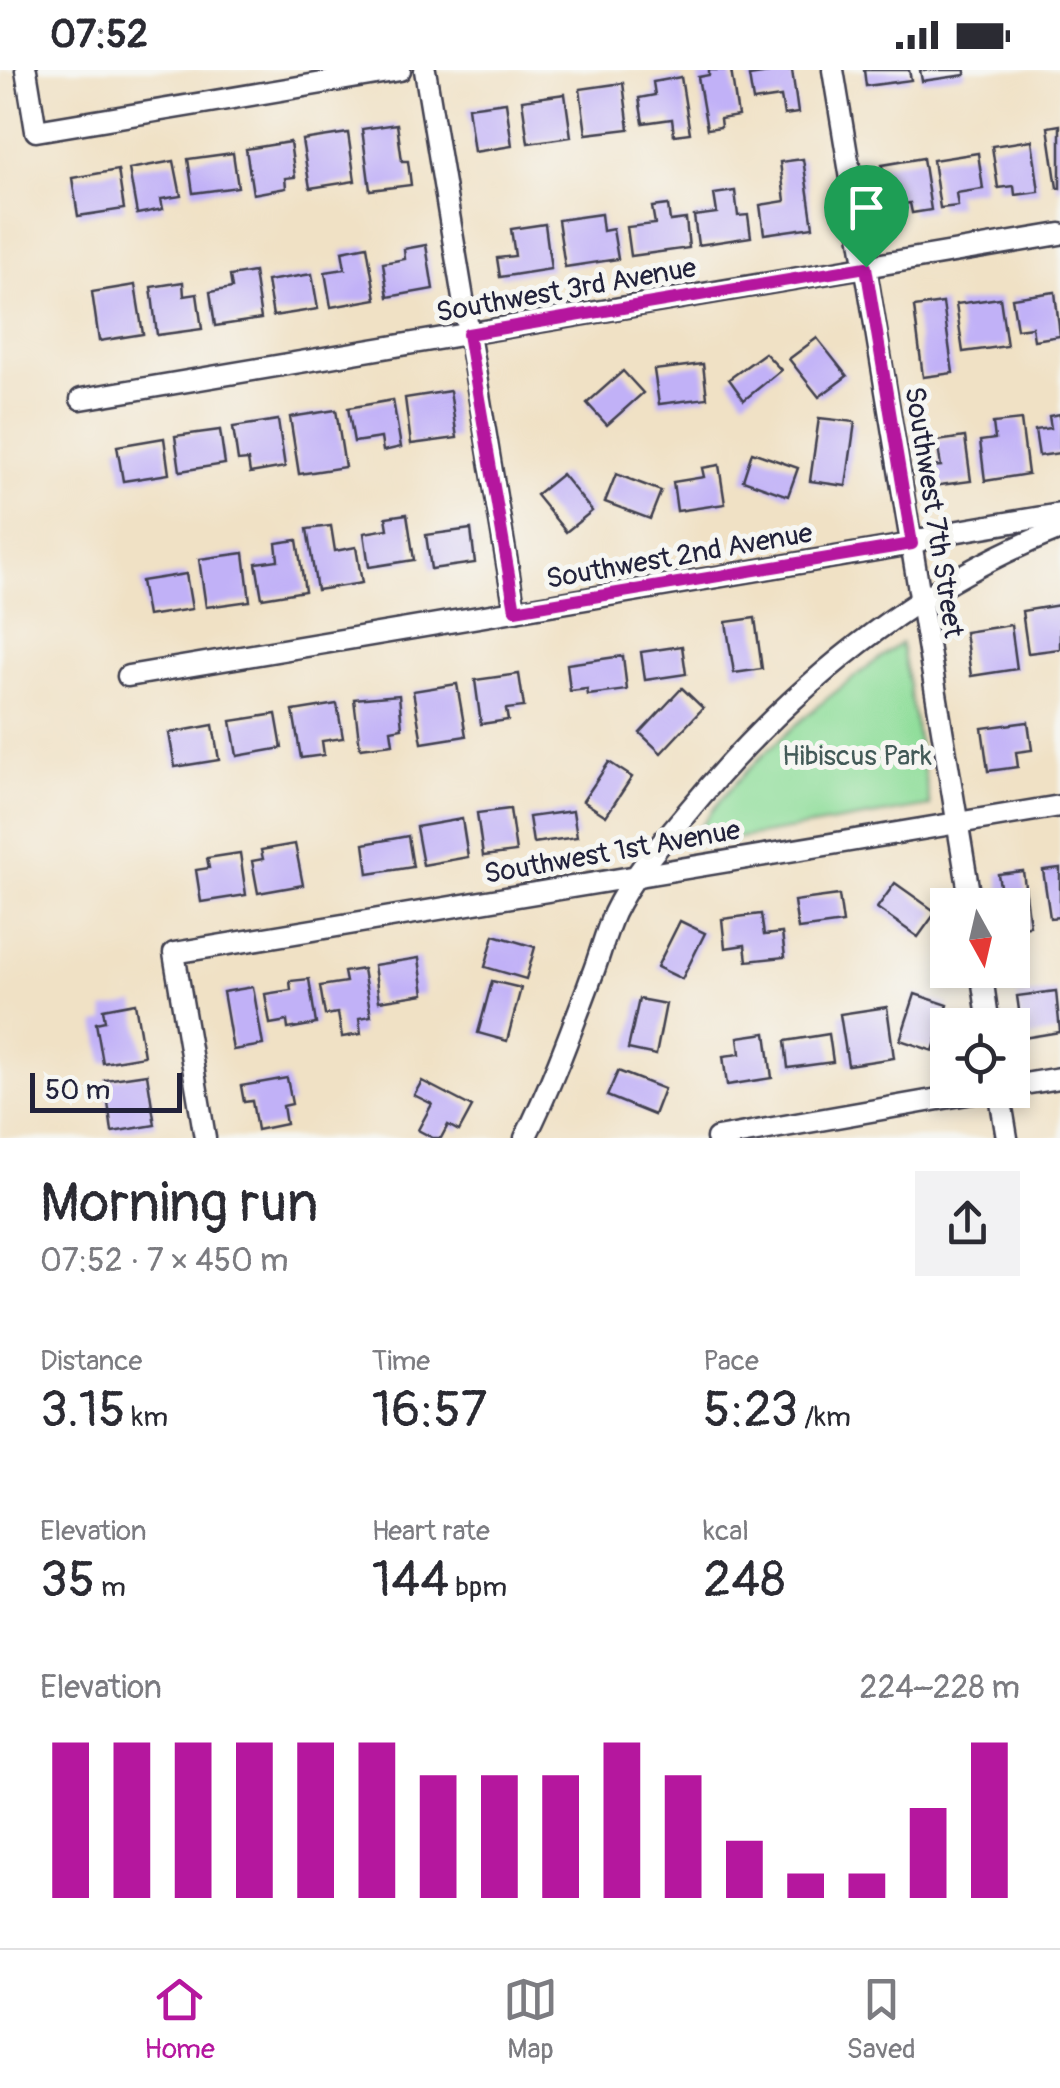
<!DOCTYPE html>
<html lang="en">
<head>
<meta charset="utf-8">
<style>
  :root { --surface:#fff; --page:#f2f2f3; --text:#2b2b33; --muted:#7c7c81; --line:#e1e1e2; --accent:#b5179e }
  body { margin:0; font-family:Pangolin,sans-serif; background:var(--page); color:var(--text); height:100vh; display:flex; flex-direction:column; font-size:38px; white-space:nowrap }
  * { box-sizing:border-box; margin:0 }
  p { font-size:32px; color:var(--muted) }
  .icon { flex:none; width:55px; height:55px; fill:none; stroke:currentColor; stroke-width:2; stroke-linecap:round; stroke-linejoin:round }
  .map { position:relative; height:1068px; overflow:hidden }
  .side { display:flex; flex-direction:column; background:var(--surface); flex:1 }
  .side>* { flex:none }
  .needle { width:65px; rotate:172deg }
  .buttons { position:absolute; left:930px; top:818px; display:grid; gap:20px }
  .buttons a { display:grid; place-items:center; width:100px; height:100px; border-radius:0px; background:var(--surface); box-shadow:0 5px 15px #0003; font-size:50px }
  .scale { position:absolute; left:30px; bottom:25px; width:152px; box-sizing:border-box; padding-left:10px; border:5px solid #22223b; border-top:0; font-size:28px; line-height:35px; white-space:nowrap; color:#22223b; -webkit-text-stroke:8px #f6f6f2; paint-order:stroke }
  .pin { position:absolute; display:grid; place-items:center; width:85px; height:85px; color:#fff; margin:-102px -42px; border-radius:50% 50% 50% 0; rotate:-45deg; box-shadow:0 0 10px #0007 }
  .pin .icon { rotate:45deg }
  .round { display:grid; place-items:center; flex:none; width:105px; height:105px; border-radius:0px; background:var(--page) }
  .headline { display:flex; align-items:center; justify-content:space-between; height:170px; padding:0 40px }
  h1 { font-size:55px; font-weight:600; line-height:75px }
  .stats { display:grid; grid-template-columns:repeat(3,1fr); gap:15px; height:170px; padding:10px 40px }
  .stats div { display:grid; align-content:center }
  .stats b { font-size:50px; font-weight:600 }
  .stats small { font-size:28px; font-weight:400 }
  .stats p { font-size:28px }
  .chart { height:280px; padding:20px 40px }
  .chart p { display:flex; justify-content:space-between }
  .chart svg { width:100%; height:180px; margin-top:10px; stroke:var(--accent); stroke-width:6 }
  .status { display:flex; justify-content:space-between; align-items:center; height:70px; padding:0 50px; background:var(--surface); direction:ltr }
  .status svg { height:28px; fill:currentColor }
  .dock { display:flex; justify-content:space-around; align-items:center; height:140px; border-top:2px solid var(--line); background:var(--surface); font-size:28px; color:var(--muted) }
  .dock a { display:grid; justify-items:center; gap:5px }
  .dock .active { color:var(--accent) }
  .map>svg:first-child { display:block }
  .green { fill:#91de9b; stroke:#5a806b; stroke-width:2.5 }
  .building { fill:#c1b1f7 }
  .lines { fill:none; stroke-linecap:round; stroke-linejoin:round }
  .minor-casing { stroke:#413f50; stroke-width:25 }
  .minor { stroke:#fff; stroke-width:20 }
  .route-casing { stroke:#fff; stroke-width:20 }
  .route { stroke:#b5179e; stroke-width:12 }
  .labels { text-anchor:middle; stroke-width:10; stroke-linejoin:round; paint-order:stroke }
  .street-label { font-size:28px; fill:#22223b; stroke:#f6f6f2 }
  .park-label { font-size:28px; fill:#435a58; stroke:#f6f6f2 }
</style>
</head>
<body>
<div class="status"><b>07:52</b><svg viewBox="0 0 49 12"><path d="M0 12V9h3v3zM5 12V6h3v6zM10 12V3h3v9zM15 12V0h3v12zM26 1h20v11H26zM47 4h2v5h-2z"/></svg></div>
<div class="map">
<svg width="1060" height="1068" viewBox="0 0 1060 1068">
  <rect width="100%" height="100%" fill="#f6f6f2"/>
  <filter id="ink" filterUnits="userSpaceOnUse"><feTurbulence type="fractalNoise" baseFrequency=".01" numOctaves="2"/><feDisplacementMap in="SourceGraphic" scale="20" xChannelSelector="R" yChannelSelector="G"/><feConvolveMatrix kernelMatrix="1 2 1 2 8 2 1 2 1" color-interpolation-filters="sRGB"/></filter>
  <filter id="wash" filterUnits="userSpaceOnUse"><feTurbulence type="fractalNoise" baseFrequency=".0048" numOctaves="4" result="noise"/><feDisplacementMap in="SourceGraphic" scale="40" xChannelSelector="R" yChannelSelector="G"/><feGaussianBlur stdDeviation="2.25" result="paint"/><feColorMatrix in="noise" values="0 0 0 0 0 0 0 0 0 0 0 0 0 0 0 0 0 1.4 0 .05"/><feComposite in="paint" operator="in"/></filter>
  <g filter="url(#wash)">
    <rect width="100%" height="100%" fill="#f0e1c5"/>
    <path class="green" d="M901,573L930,736L703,774L700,757C748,689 834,620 901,573Z"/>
    <g id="blocks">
      <g class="building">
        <path d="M709,0H731L738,46L720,49L721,57L707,59L698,7L709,5Z"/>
        <path d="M768,0H792L798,43L784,45L781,27L753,31L749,6L769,3Z"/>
        <path d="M864,0H909L911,10L866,16Z"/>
        <path d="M920,0H965V5L922,11Z"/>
        <path d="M681,7L690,63L674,65L672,49L643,53L639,28L655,25L653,12Z"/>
        <path d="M623,13L629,59L586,64L580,19Z"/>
        <path d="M565,24L571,67L528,73L522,30Z"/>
        <path d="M506,32L512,76L474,82L468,37Z"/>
        <path d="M397,54L402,91H408L411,115L370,120L362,59Z"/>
        <path d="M1060,55V118H1057L1048,57Z"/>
        <path d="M348,63L355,111L310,118L302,70Z"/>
        <path d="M1032,70L1039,122L1015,125L1014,116L998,118L992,76Z"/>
        <path d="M290,72L295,107L285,108L286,118L253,124L246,79Z"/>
        <path d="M233,83L238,117L193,123L188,89Z"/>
        <path d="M978,83L983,119L956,123L958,136L940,138L933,90Z"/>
        <path d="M923,88L931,140L912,143L910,133L889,137L882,95Z"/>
        <path d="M803,89L813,157L764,164L760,135L785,131L780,92Z"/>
        <path d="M174,91L181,126L161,129L163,139L137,144L129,99Z"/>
        <path d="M118,100L124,139L78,146L72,108Z"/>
        <path d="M735,121L738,146L748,145L751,167L698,175L694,146L717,143L714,124Z"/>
        <path d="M668,135L670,151L686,149L689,178L631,186L627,157L655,154L652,137Z"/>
        <path d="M601,144L603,161L613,159L618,189L565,197L558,150Z"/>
        <path d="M545,154L551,199L500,207L497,188L515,186L511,159Z"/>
        <path d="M426,175L433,219L388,227L383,193L405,189L404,179Z"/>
        <path d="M367,176L376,229L331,237L325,202L345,199L342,181Z"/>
        <path d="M254,202L261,249L215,256L210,222L232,218L230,206Z"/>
        <path d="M312,204L318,239L273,246L267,211Z"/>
        <path d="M183,212L184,226L197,224L202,259L157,265L151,217Z"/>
        <path d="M135,215L143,264L99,271L92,222Z"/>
        <path d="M1055,222L1060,266L1034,270L1032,257L1017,259L1012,228Z"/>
        <path d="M1000,228L1007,276L963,282L956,234Z"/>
        <path d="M943,233L953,303L923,307L914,237Z"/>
        <path d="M817,268L847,306L819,327L789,289Z"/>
        <path d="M765,283L781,300L744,330L729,309Z"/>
        <path d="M703,294L707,328L659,334L654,300Z"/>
        <path d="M623,301L643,323L607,355L587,333Z"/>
        <path d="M450,321L457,368L411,374L405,328Z"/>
        <path d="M393,330L401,377L383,381L381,368L354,372L348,338Z"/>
        <path d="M336,340L345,397L299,404L290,347Z"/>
        <path d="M1060,344V383L1039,386L1035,360L1051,358L1049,346Z"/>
        <path d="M819,348L855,352L846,416L810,411Z"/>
        <path d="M278,350L285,397L250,403L248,390L238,391L233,357Z"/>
        <path d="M1021,350L1028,404L985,411L980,371L995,369L993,353Z"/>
        <path d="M220,360L225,394L180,401L175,366Z"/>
        <path d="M965,367L971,411L932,416L929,397L941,396L937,371Z"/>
        <path d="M164,368L169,404L123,411L117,376Z"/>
        <path d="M752,382L798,398L788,426L743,410Z"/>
        <path d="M719,395L725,434L677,441L673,412L704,407L702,398Z"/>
        <path d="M562,404L592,441L566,462L536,425Z"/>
        <path d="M616,404L661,421L650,449L605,432Z"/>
        <path d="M407,444L414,490L369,497L364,463L388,459L386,447Z"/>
        <path d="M331,456L335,481L356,477L362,513L317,520L307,459Z"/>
        <path d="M471,459L475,493L431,499L426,465Z"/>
        <path d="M297,470L305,521L262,528L256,493L278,490L276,473Z"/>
        <path d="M244,483L250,531L206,537L199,489Z"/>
        <path d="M186,504L192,539L147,546L141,511Z"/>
        <path d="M1060,535V579L1028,583L1022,541Z"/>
        <path d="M755,548L762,599L734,603L726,552Z"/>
        <path d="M1011,555L1017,599L971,606L965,562Z"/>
        <path d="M682,576L686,604L645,610L641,582Z"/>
        <path d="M623,586L627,620L588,625L587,619L570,621L567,594Z"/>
        <path d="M519,604L524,637L506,639L508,650L481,654L475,610Z"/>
        <path d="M457,614L466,666L422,673L413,621Z"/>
        <path d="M682,618L703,638L661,683L640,663Z"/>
        <path d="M399,625L402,658L391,660L393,674L360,678L354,629Z"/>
        <path d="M337,634L343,668L322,671L324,685L301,688L293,641Z"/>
        <path d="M276,644L282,678L237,686L231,651Z"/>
        <path d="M1028,652L1032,680L1016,682L1018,697L988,701L982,658Z"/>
        <path d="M213,655L219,690L175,697L169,663Z"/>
        <path d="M609,692L632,707L606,746L583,731Z"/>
        <path d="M510,739L516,782L483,786L477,743Z"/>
        <path d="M573,741L577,767L533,773L529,747Z"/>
        <path d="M462,749L468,787L423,795L416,757Z"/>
        <path d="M408,766L413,797L368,804L364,774Z"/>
        <path d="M295,774L303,815L258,823L252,791L263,789L261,780Z"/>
        <path d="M240,783L246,825L201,832L196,800L209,798L207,788Z"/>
        <path d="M1060,798V847L1050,848L1043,800Z"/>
        <path d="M1023,801L1030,856L1012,858V835H1003L998,804Z"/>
        <path d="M895,813L936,842L918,867L877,838Z"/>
        <path d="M839,825L843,853L798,859L794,831Z"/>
        <path d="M761,844L764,865L782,863L785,887L747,891L745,875L725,878L722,849Z"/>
        <path d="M680,851L705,863L682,909L657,897Z"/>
        <path d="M494,865L535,877L526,909L485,897Z"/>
        <path d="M419,888L424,924L379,931L374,895Z"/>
        <path d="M363,899L371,946L359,948L361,964L342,967L338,943L325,945L320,916L346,912L344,902Z"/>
        <path d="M309,909L316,954L288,959L287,951L270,954L265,924L291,920L290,911Z"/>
        <path d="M492,911L521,918L507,971L478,963Z"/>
        <path d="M253,917L263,975L233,980L223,922Z"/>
        <path d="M1056,921L1060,962L1023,968L1017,926Z"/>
        <path d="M915,924L948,935L933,981L900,970Z"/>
        <path d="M639,929L666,934L656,985L628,979Z"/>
        <path d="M135,933L144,986L103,993L96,953L105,951L103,939Z"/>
        <path d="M887,937L894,988L848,995L840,944Z"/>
        <path d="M766,963L772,1008L727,1015L723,986L740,984L738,967Z"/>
        <path d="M829,964L833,992L788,998L785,971Z"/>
        <path d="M618,1001L664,1019L654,1045L607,1026Z"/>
        <path d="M147,1004L155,1055L112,1062L105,1010Z"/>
        <path d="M287,1008L292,1034L283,1036L286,1054L257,1060L252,1031L244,1032L241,1016Z"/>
        <path d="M422,1011L472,1037L459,1061L448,1055L441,1068H433L418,1060L432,1034L414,1025Z"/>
      </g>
    </g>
  </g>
  <g filter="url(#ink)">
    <use href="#blocks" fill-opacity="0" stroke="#413f50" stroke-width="2.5"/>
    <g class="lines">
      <g class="minor-casing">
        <g id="minor">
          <path d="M26,0L36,61L400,0"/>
          <path d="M425,0L515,541"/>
          <path d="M833,0L971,835"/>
          <path d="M81,329L1060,164"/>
          <path d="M128,606L912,474L935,465L1060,444"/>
          <path d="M981,900L989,955"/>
          <path d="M1012,1016L1060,1008"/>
          <path d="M999,1020L1007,1068"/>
          <path d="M205,1068L174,883L1060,736"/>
          <path d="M525,1068C552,1014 573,956 594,900C601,881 606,861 614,843C632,806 659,776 685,745C786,622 910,517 1060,459"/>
          <path d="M717,1068L990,1020"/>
        </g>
      </g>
      <use href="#minor" class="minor"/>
    </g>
  </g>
  <g class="lines" filter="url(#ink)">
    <g class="route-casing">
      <path id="route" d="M866,197L912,474L515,540L468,264Z"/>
    </g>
    <use href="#route" class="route"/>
  </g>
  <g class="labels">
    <g class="street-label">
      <text transform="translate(566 219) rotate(-10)" y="10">Southwest 3rd Avenue</text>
      <text transform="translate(935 442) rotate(81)" y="10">Southwest 7th Street</text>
      <text transform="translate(679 485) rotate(-10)" y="10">Southwest 2nd Avenue</text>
      <text transform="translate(612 781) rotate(-10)" y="10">Southwest 1st Avenue</text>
    </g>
    <g class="park-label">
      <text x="857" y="695">Hibiscus Park</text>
    </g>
  </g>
</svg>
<div class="buttons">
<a><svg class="needle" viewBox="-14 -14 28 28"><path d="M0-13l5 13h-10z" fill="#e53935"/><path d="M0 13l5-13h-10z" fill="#7c7c81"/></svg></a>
<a><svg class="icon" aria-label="locate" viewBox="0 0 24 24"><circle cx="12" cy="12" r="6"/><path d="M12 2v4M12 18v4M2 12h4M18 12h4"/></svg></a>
</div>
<div class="scale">50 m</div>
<div class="pin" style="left:866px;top:197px;background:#1e9e55"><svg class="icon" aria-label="arrive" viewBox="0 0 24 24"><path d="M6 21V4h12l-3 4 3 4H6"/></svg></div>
</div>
<section class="side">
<div class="headline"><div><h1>Morning run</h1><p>07:52 · 7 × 450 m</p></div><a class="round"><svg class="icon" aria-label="share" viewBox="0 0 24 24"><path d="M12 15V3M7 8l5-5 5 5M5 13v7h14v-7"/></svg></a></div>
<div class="stats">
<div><p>Distance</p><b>3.15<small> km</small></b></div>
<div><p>Time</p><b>16:57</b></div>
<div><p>Pace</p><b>5:23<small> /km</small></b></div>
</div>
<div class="stats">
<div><p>Elevation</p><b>35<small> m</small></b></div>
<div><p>Heart rate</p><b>144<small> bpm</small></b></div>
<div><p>kcal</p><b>248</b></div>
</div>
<div class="chart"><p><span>Elevation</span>224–228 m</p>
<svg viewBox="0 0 160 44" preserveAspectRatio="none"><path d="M5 44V6M15 44V6M25 44V6M35 44V6M45 44V6M55 44V6M65 44V14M75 44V14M85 44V14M95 44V6M105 44V14M115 44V30M125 44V38M135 44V38M145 44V22M155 44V6"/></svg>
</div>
</section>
<nav class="dock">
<a class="active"><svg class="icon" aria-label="home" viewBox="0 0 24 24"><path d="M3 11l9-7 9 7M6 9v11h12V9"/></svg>Home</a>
<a><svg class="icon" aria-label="map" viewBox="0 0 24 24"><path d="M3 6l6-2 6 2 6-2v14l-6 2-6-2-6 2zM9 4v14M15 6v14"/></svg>Map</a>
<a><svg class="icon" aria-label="saved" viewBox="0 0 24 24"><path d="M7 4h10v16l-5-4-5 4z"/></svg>Saved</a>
</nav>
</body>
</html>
